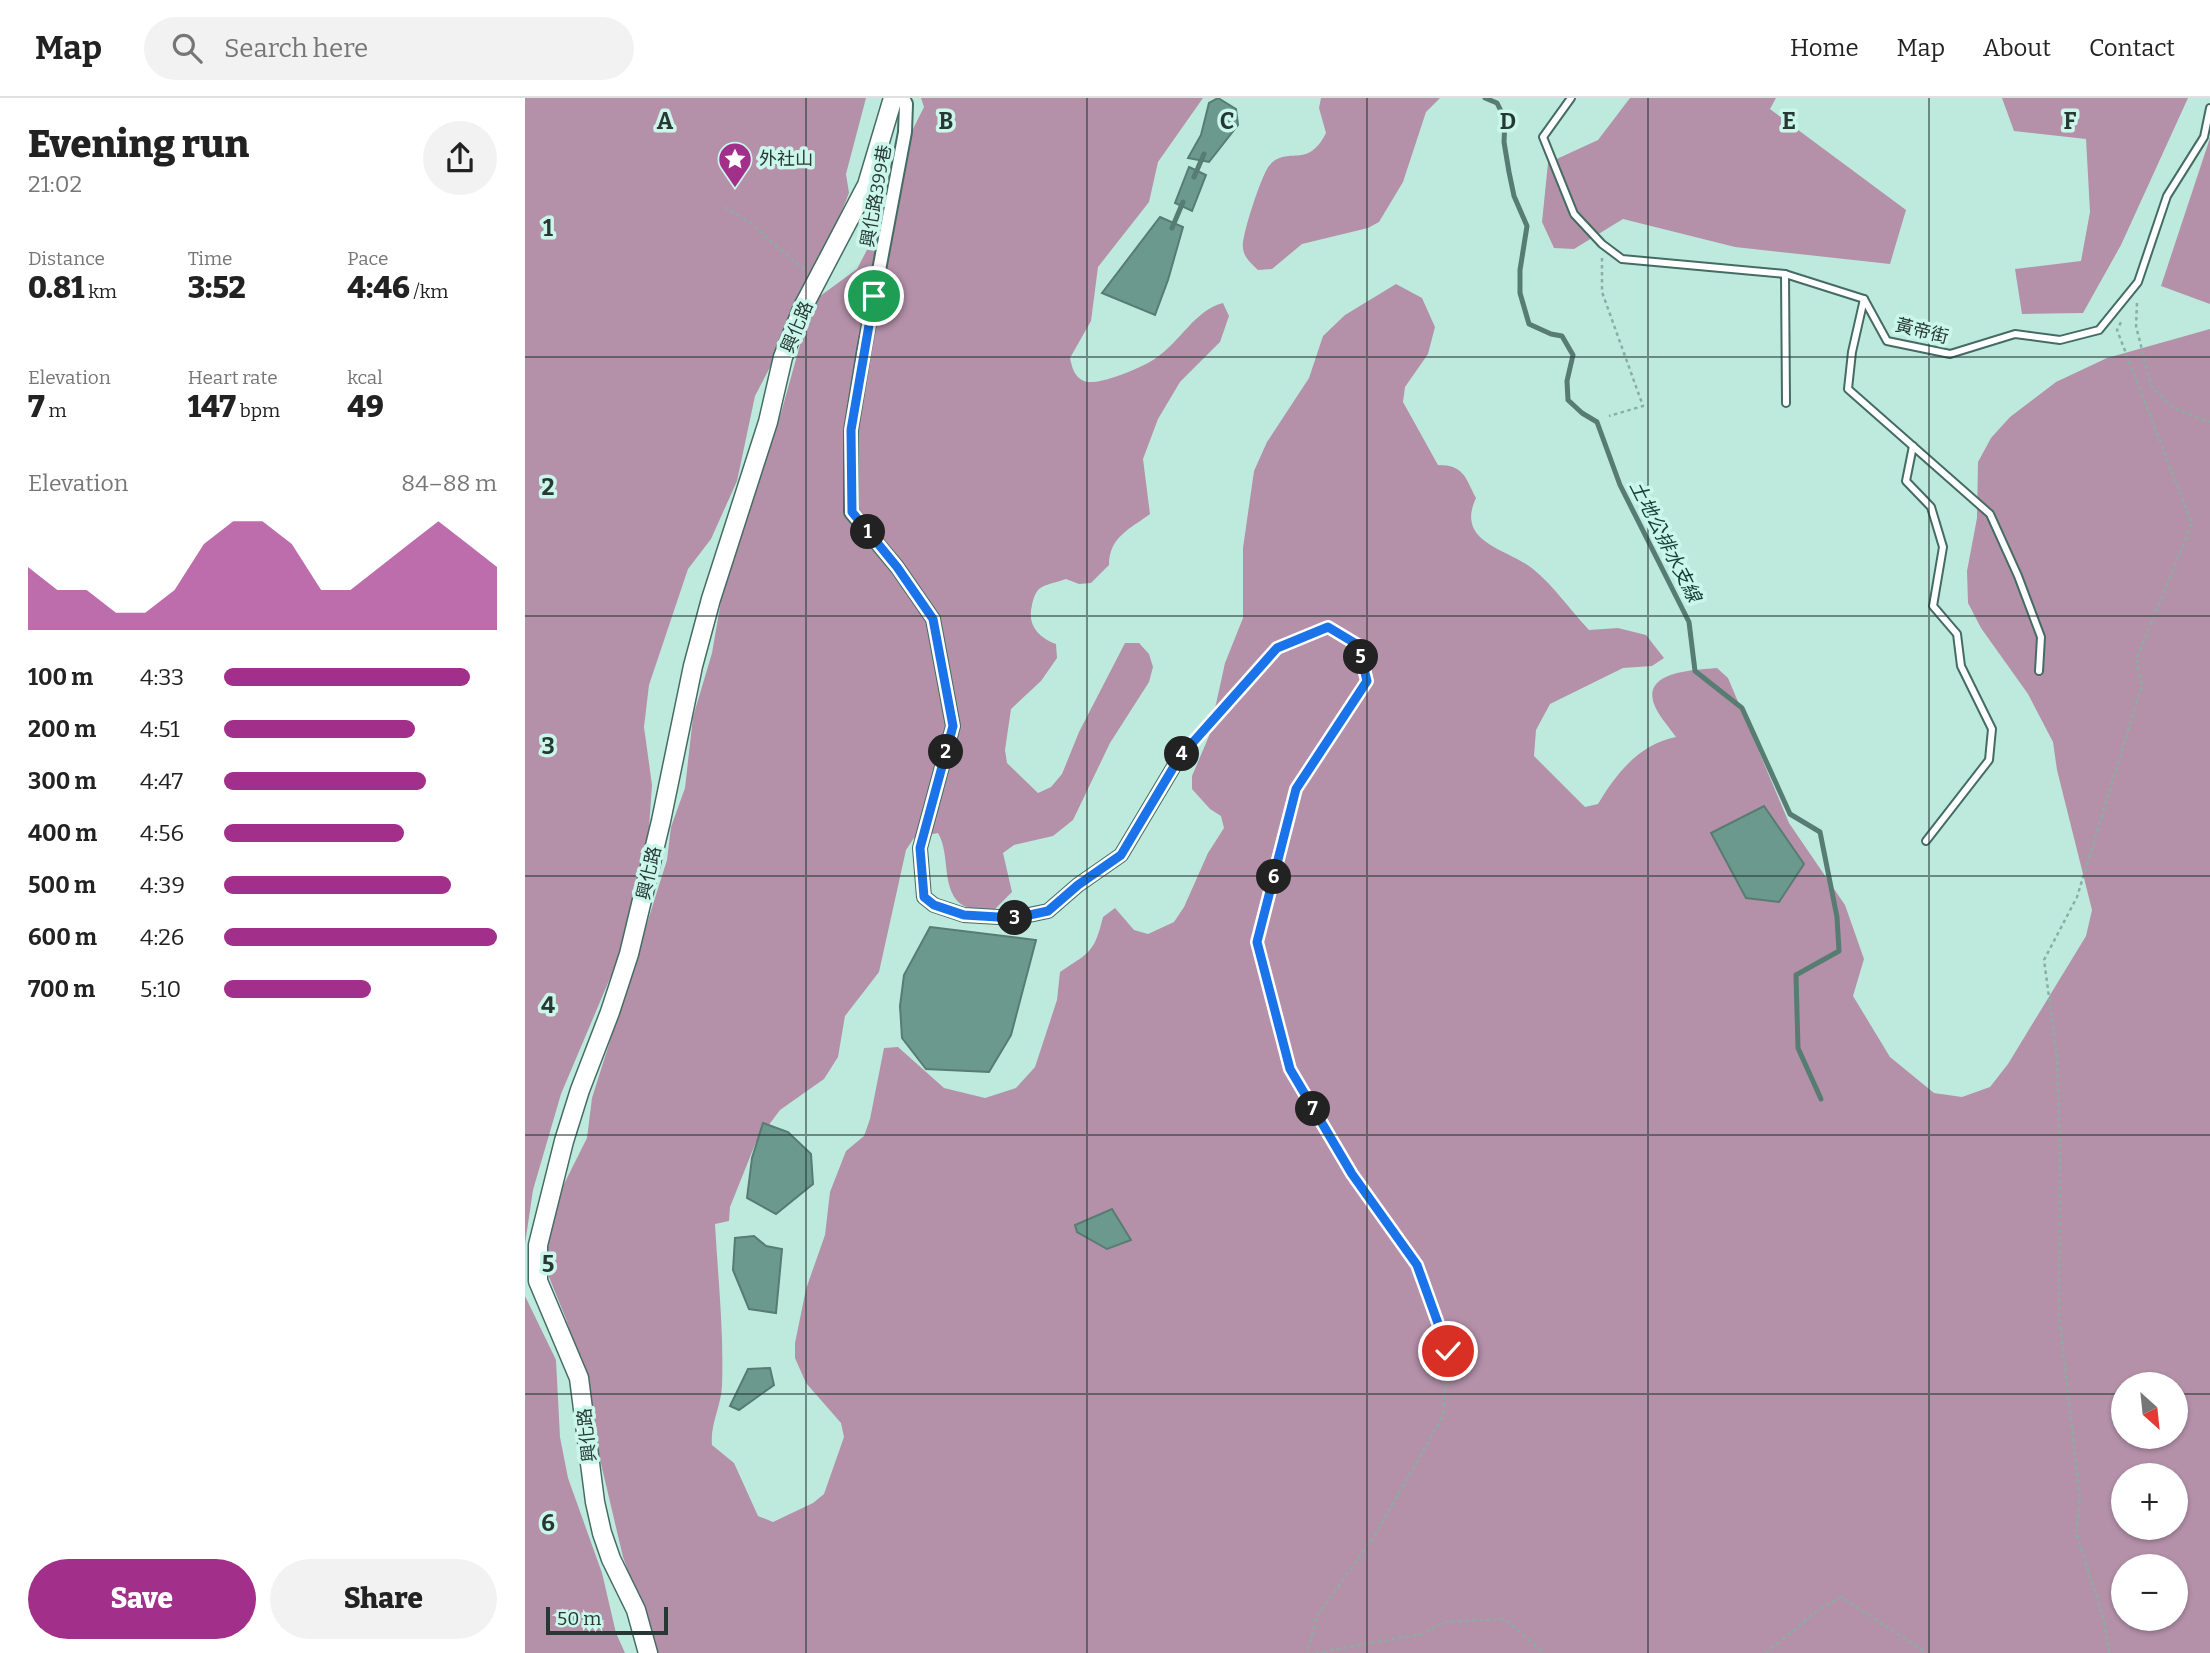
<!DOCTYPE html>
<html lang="en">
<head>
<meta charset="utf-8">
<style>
  :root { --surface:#fff; --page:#f2f2f2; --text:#222; --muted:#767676; --line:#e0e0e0; --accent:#a22f8a }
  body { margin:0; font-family:Bitter,"Noto Sans TC",serif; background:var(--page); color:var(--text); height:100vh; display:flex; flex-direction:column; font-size:26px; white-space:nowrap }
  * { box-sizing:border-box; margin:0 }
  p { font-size:23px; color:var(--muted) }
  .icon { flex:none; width:38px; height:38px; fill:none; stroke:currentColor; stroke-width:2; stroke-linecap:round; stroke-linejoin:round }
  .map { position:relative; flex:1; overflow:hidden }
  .drawer { display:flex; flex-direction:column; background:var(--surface); width:525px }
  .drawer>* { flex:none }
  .needle { width:46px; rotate:153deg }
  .tools { position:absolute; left:1586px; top:1274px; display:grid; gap:14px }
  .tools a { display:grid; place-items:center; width:77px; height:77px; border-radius:50%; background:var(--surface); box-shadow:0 2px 5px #0004; font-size:35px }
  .scale { position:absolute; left:21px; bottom:18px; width:122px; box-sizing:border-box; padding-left:7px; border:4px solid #273834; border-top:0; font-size:19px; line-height:24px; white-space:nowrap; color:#273834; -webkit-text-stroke:5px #cbf7eb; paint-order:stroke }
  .pin { position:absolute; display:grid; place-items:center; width:60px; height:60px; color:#fff; margin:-30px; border:4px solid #fff; border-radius:50%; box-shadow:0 2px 7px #0007 }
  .km { position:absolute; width:35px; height:35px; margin:-18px; border-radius:50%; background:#222; color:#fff; font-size:19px; line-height:35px; text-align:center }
  .round { display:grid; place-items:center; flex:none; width:74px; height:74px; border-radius:37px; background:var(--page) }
  .head { display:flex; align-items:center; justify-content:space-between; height:119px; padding:0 28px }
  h1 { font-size:38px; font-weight:800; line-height:52px }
  .figures { display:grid; grid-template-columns:repeat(3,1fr); gap:10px; height:119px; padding:7px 28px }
  .figures div { display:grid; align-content:center }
  .figures b { font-size:30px; font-weight:800 }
  .figures small { font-size:19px; font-weight:400 }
  .figures p { font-size:19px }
  .chart { height:196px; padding:14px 28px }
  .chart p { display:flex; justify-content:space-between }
  .chart svg { width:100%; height:126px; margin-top:7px; fill:var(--accent); opacity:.7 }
  .primary-button { display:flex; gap:14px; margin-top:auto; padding:14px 28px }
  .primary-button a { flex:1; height:80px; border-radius:42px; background:var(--accent); color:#fff; font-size:28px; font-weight:800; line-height:80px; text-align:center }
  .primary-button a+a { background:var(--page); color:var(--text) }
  ul { padding:0 28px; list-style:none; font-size:23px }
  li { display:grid; grid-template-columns:112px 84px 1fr; align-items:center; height:52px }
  li i { height:18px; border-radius:9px; background:var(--accent) }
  header { display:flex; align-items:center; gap:42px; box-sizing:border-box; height:98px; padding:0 35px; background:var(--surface); border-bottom:2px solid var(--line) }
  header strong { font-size:33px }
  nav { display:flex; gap:38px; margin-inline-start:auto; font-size:24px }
  .search { width:490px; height:63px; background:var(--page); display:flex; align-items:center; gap:18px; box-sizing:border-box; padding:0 24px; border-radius:38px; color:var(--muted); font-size:26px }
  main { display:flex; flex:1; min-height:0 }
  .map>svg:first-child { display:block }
  .forest { fill:#b491a9; fill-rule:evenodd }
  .water { fill:#6b998d; stroke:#577c72; stroke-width:2 }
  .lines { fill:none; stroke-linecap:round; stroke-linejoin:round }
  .stream { stroke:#577c72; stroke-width:5 }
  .lane-casing { stroke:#446c62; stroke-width:10 }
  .street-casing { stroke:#446c62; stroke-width:16 }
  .secondary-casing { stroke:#446c62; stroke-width:21 }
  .path { stroke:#8aada4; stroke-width:2.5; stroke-dasharray:3.5 3.5; stroke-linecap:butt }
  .lane { stroke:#fff; stroke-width:6 }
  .street { stroke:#fff; stroke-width:12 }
  .secondary { stroke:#fff; stroke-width:18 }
  .route-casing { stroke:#fff; stroke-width:14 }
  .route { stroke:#1a73e8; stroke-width:9 }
  .grid { fill:none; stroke:#273834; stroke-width:2; stroke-opacity:0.55 }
  .labels { text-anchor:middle; stroke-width:7; stroke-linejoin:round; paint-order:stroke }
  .poi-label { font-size:18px; fill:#273834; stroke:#cbf7eb; text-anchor:start }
  .street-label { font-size:18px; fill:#273834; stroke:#cbf7eb }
  .water-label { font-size:19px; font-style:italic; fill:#133e35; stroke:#cbf7eb }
  .grid-label { font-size:23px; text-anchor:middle; font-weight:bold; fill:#273834; stroke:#cbf7eb; stroke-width:7; stroke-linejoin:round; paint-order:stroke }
</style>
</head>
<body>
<header>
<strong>Map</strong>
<div class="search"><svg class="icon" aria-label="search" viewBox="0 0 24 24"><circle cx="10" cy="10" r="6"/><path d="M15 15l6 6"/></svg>Search here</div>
<nav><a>Home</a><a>Map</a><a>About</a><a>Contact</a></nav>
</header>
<main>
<section class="drawer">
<div class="head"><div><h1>Evening run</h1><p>21:02</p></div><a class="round"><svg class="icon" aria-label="share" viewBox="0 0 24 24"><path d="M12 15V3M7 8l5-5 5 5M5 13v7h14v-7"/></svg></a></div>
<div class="figures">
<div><p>Distance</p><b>0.81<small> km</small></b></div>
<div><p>Time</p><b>3:52</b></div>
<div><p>Pace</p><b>4:46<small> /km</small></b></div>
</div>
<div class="figures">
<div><p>Elevation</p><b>7<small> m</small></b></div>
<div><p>Heart rate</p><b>147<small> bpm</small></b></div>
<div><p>kcal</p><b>49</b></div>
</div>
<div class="chart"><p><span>Elevation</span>84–88 m</p>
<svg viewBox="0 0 160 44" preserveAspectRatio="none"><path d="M0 44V22L10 30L20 30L30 38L40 38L50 30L60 14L70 6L80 6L90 14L100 30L110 30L120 22L130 14L140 6L150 14L160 22V44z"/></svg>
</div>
<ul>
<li><b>100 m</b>4:33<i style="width:90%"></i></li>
<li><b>200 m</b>4:51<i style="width:70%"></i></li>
<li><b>300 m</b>4:47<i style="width:74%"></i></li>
<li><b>400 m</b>4:56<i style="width:66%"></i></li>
<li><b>500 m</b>4:39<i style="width:83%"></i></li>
<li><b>600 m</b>4:26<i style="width:100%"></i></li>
<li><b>700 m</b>5:10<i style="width:54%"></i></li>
</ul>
<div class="primary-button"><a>Save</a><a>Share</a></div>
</section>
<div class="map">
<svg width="1685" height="1555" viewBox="0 0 1685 1555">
  <rect width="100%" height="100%" fill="#beeade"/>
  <g class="forest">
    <path d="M0,0H341L321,76L324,95L316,115L289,170L267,227L230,298L212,383L186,441L163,471L124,587L119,629L127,687L123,744L91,866L36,996L8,1092L0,1146Z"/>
    <path d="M396,0H678L633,64L624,104L573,169L566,223L545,260C547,269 549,279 559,283C572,289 619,269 631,260C655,244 670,212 698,205L704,218L695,244L655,284L633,321L618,361L625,416C605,431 584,439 584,467L566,485L554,486L541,481C533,484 520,486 514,491C510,495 508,502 507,507C502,527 513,539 531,546L532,560L516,583L486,611L480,652L482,665L513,695L526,689L537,676L554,634L600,545H614L624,556L628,569L624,584L585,645L548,722L528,738L489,747L478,755L487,794L468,813C459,812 447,812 439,808C415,795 426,756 413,735L389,740L381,752L354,874L320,918L313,959L299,981L255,1012L231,1044L205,1109L204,1123L190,1126C193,1180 199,1234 197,1288C196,1309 185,1326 187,1347L209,1365L233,1418L248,1424L288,1405L299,1396L319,1339L316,1325L281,1285L270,1260V1245L281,1191L300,1137L305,1094L321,1053L339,1038L345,1021L359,950L373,949L419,990L460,1000L491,990L510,969L532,902L535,874C565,854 569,855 578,819L590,810L609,832L623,836L649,824L659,809L683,755L699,730L696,718L685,711L667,691V678L684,638L700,565L718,520V450L729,373L742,344L784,280L798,238L820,217L871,186L897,200L910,229L903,256L880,289L878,304L913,367C939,367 940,379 951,400C930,445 982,450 1008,471C1028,487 1046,513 1064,532L1093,530L1121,537L1139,560L1127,568L1098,570L1025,606L1011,632L1009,658L1060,709L1073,706C1091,676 1114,646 1151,639C1144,629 1133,617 1129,606C1117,572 1173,572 1192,570L1203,580L1264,725L1320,807L1339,861L1328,898L1365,959L1409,995L1437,999L1465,989L1483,966L1561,838L1567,812L1532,672L1528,644L1503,596L1456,530L1443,505L1442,473L1452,420L1453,364L1466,340L1485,319L1531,284L1582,260L1685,231V1555H132L98,1459L65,1319L61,1282L41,1221L20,1169L30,1104L62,1040L67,1000L142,762L146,729L160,690L168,619L187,555L201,474L256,315L287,204L332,171L356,125L380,47L399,9ZM1598,1286H1650V1339H1598ZM1598,1377H1650V1430H1598ZM1598,1468H1650V1521H1598Z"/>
    <path d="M796,0H915L901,14L878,84L854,124L843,130L777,146L747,171L733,172C727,166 719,160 718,150C716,139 737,76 744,68C762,46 782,73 801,35L794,10Z"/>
    <path d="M1105,0H1251L1245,11L1381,112L1365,166L1210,149L1098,121L1049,151L1029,150L1017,124L1023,65L1073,42Z"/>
    <path d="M1477,0H1663L1596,147L1558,215L1497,216L1490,171L1556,163L1565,114L1561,41L1489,33Z"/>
    <path d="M1685,40V206L1636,188Z"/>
    <path d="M0,1198L31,1262L35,1339L43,1380L77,1475L91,1535L100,1555H0Z"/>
  </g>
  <g class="water">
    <path d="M693,0L711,11L713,27L684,64L663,60L676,37L684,5Z"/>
    <path d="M664,69L681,77L667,113L650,105Z"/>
    <path d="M635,119L658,129L643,182L630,217L577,195Z"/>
    <path d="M1239,708L1279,766L1254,804L1221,800L1186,735Z"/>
    <path d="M405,829L511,842L486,937L464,974L401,971L377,940L375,908L379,877Z"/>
    <path d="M238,1025L263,1034L286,1056L288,1086L251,1116L222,1100L227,1060Z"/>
    <path d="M587,1111L606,1142L582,1151L552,1134L550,1127Z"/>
    <path d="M229,1138L241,1148L257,1151L251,1215L224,1211L208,1172L210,1140Z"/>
    <path d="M245,1270L249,1287L214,1312L205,1308L223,1271Z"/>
  </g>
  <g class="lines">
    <g class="stream">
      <path d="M960,0L972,5L980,21L979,44L984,74L989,98L1002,128L995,172V195L1004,226L1026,236L1037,238L1048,257L1042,283L1043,302L1057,315L1072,324L1095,387L1164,524L1170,573L1217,610L1265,716L1295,734L1312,819L1314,853L1271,877L1273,950L1296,1001"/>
      <path d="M669,79L679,56"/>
      <path d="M647,130L658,104"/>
    </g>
    <g class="lane-casing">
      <g id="lane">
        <path d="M1046,0L1018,39L1049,116L1077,146L1097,161L1260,176L1339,201L1362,243L1425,256L1490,236L1535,242L1574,232L1613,184L1642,98L1679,39L1685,10"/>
        <path d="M1260,176L1261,305"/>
        <path d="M1339,201L1327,254L1323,291L1465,416L1493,478L1516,539L1514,573"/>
        <path d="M1388,348L1381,383L1406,409L1418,449L1408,508L1432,536L1436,568L1467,631L1464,662L1401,743"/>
      </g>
    </g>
    <g class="street-casing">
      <path id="street" d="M378,0L381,6L380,34L339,252L326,332V414L372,469L408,521L428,628L395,750L399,799L409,807L439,817L490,820L523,813L553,787L596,757L654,660"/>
    </g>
    <g class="secondary-casing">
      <path id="secondary" d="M123,1555L111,1512L86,1461L77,1435L70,1404L54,1280L13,1183V1147L39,1043L55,992L85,914L104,856L136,723L168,568L186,501L243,324L258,259L278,209L342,87L368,0"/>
    </g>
    <g class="path">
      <path d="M200,109L223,123L271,165L280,170"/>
      <path d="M1077,160V194L1118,308L1084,318"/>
      <path d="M1612,205L1611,228L1626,288L1648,310L1685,324"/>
      <path d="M663,650L753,550L803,529L833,547L842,583L771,691L732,844L765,971L827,1076L892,1167L923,1253L918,1318L850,1437L792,1518L782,1555"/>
      <path d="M791,1555L897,1536L919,1524L980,1521L1019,1555"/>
      <path d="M1241,1555L1293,1512L1316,1499L1402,1555"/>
      <path d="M1584,1555L1579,1522L1551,1435L1555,1400L1534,1218L1535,1053L1532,958L1519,862L1552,799L1617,587L1611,562L1667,426L1592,232L1596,224"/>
    </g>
    <use href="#lane" class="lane"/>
    <use href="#street" class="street"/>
    <use href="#secondary" class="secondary"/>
  </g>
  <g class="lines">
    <g class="route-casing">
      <path id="route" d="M349,198L326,332L327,414L372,469L408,521L428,628L395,750L399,799L409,807L439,817L490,820L523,813L553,787L596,757L654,660L752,550L803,529L833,547L842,583L771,691L732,844L765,971L827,1076L892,1167L923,1253"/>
    </g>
    <use href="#route" class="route"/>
  </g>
  <path class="grid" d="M281,0V1555M562,0V1555M842,0V1555M1123,0V1555M1404,0V1555M0,259H1685M0,518H1685M0,778H1685M0,1037H1685M0,1296H1598M1650,1296H1685"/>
  <defs>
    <g id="sight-pin" transform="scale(1.75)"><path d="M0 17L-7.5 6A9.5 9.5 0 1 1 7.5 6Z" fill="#a22f8a" stroke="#cbf7eb"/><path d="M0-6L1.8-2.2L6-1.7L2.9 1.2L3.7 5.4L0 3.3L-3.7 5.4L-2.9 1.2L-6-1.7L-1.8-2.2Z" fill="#fff"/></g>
  </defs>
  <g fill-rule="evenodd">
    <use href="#sight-pin" x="210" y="61"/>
  </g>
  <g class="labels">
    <g class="poi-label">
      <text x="234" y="67">外社山</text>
    </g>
    <g class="street-label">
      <text transform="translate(351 98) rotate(-80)" y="6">興化路399巷</text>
      <text transform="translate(272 229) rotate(-67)" y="6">興化路</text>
      <text transform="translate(1397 233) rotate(14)" y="6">黃帝街</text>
      <text transform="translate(124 775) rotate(-77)" y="6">興化路</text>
      <text transform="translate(62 1337) rotate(-96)" y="6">興化路</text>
    </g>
    <g class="water-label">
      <text transform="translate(1141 443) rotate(63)" y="7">土地公排水支線</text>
    </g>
  </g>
  <g class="grid-label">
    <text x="140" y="31">A</text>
    <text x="421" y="31">B</text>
    <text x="702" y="31">C</text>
    <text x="983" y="31">D</text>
    <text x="1264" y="31">E</text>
    <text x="1545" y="31">F</text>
    <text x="23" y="138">1</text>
    <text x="23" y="397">2</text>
    <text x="23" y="656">3</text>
    <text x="23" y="915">4</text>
    <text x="23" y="1174">5</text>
    <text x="23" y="1433">6</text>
  </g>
</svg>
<div class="tools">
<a><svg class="needle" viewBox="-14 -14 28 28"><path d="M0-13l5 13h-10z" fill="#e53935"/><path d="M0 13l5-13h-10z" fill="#767676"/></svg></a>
<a>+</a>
<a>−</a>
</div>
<div class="scale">50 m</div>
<div class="pin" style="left:349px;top:198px;background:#1e9e55"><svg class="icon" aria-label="arrive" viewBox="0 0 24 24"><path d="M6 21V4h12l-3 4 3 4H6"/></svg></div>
<div class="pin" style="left:923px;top:1253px;background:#d93025"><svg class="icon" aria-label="check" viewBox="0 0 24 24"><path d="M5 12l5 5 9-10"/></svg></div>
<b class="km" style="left:343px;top:434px">1</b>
<b class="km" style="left:421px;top:654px">2</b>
<b class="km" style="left:490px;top:820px">3</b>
<b class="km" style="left:657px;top:656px">4</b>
<b class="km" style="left:836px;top:559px">5</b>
<b class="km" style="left:749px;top:779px">6</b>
<b class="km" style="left:788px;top:1011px">7</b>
</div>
</main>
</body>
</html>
